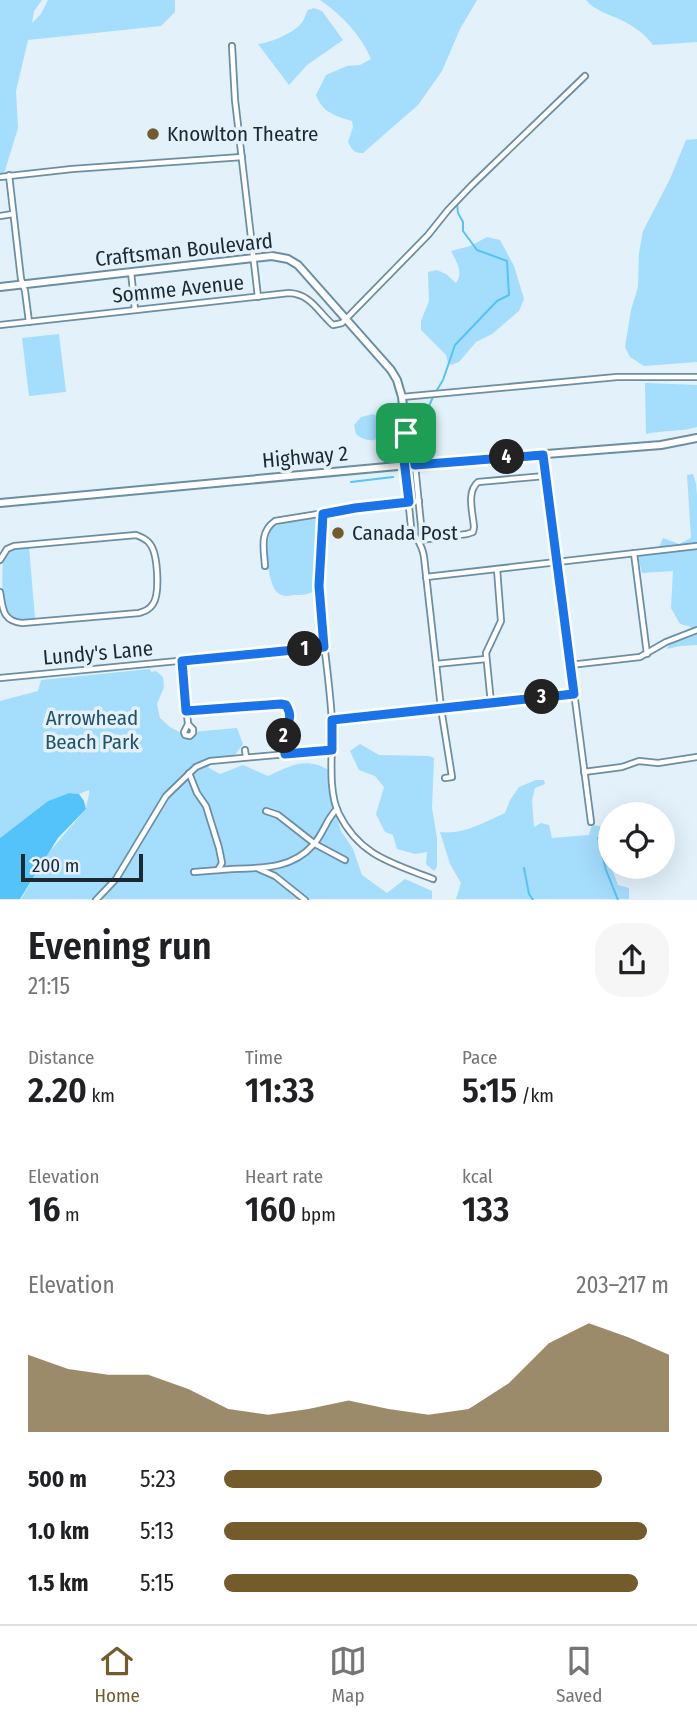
<!DOCTYPE html>
<html lang="en">
<head>
<meta charset="utf-8">
<style>
  :root { --surface:#fff; --page:#f6f6f6; --text:#202124; --muted:#757577; --line:#e0e0e0; --accent:#735b2c }
  body { margin:0; font-family:"Fira Sans Condensed",sans-serif; background:var(--page); color:var(--text); height:100vh; display:flex; flex-direction:column; font-size:26px; white-space:nowrap }
  * { box-sizing:border-box; margin:0 }
  p { font-size:23px; color:var(--muted) }
  .icon { flex:none; width:38px; height:38px; fill:none; stroke:currentColor; stroke-width:2; stroke-linecap:round; stroke-linejoin:round }
  .map { position:relative; height:900px; overflow:hidden }
  .sheet { display:flex; flex-direction:column; background:var(--surface); flex:1 }
  .sheet>* { flex:none }
  .controls { position:absolute; left:598px; top:802px; display:grid; gap:14px }
  .controls a { display:grid; place-items:center; width:77px; height:77px; border-radius:50%; background:var(--surface); box-shadow:0 7px 28px #0002; font-size:35px }
  .scale { position:absolute; left:21px; bottom:18px; width:122px; box-sizing:border-box; padding-left:7px; border:4px solid #1b2932; border-top:0; font-size:19px; line-height:24px; white-space:nowrap; color:#1b2932; -webkit-text-stroke:5px #e2f1fa; paint-order:stroke }
  .pin { position:absolute; display:grid; place-items:center; width:60px; height:60px; color:#fff; margin:-30px; border-radius:14px; box-shadow:0 4px 10px #0006 }
  .km { position:absolute; width:35px; height:35px; margin:-18px; border-radius:50%; background:#222; color:#fff; font-size:19px; line-height:35px; text-align:center }
  .round { display:grid; place-items:center; flex:none; width:74px; height:74px; border-radius:28px; background:var(--page) }
  .overview { display:flex; align-items:center; justify-content:space-between; height:119px; padding:0 28px }
  h1 { font-size:38px; font-weight:600; line-height:52px }
  .figures { display:grid; grid-template-columns:repeat(3,1fr); gap:10px; height:119px; padding:7px 28px }
  .figures div { display:grid; align-content:center }
  .figures b { font-size:35px; font-weight:600 }
  .figures small { font-size:19px; font-weight:400 }
  .figures p { font-size:19px }
  .chart { height:196px; padding:14px 28px }
  .chart p { display:flex; justify-content:space-between }
  .chart svg { width:100%; height:126px; margin-top:7px; fill:var(--accent); opacity:.7 }
  ul { padding:0 28px; list-style:none; font-size:23px }
  li { display:grid; grid-template-columns:112px 84px 1fr; align-items:center; height:52px }
  li i { height:18px; border-radius:9px; background:var(--accent) }
  .tab-bar { display:flex; justify-content:space-around; align-items:center; height:98px; border-top:2px solid var(--line); background:var(--surface); font-size:19px; color:var(--muted) }
  .tab-bar a { display:grid; justify-items:center; gap:4px }
  .tab-bar .active { color:var(--accent) }
  .map>svg:first-child { display:block }
  .green { fill:#a5ddfd }
  .water { fill:#54c3fa }
  .lines { fill:none; stroke-linecap:round; stroke-linejoin:round }
  .stream { stroke:#54c3fa; stroke-width:2 }
  .street-casing { stroke:#6b8ea3; stroke-width:8 }
  .secondary-casing { stroke:#6b8ea3; stroke-width:10 }
  .street { stroke:#fff; stroke-width:4.5 }
  .secondary { stroke:#fff; stroke-width:6 }
  .route-casing { stroke:#fff; stroke-width:14 }
  .route { stroke:#1a73e8; stroke-width:9 }
  .poi-dot { fill:#735b2c; stroke:#e2f1fa; stroke-width:2.5 }
  .labels { text-anchor:middle; stroke-width:7; stroke-linejoin:round; paint-order:stroke }
  .poi-label { font-size:21px; fill:#1b2932; stroke:#e2f1fa; text-anchor:start }
  .street-label { font-size:21px; fill:#1b2932; stroke:#e2f1fa }
  .park-label { font-size:21px; fill:#255269; stroke:#e2f1fa }
</style>
</head>
<body>
<div class="map">
<svg width="697" height="900" viewBox="0 0 697 900">
  <rect width="100%" height="100%" fill="#e2f1fa"/>
  <g class="green">
    <path d="M0,0H42L34,11L32,23L41,14L48,0H175V12L161,26L28,40L16,91L18,128L3,177L0,178Z"/>
    <path d="M320,0H477L460,29L442,71L418,105L363,153C354,153 352,150 348,142L353,127L352,121C335,116 322,112 316,95L326,75L347,66L360,65L371,59C361,35 342,15 320,0Z"/>
    <path d="M586,0H697V42L653,45C645,34 634,26 621,20C609,14 595,11 586,0Z"/>
    <path d="M314,8L322,11L343,40L307,65L289,85L258,44C270,43 297,32 303,21C305,17 306,13 308,10Z"/>
    <path d="M697,139V362L644,366L630,357L625,347L631,310L638,287L639,253L643,231L670,179L686,140Z"/>
    <path d="M487,237L500,240L514,266L524,299L519,311L492,334L476,342L459,362L451,365L448,363L446,355L421,330V321L429,301L428,272L437,270L446,274L456,283C464,272 456,261 451,251L470,246Z"/>
    <path d="M59,334L66,392L29,396L22,338Z"/>
    <path d="M645,383L697,385V427C681,432 663,430 646,434Z"/>
    <path d="M373,414C382,417 388,423 384,433C377,443 365,442 356,434L354,425L361,417Z"/>
    <path d="M693,474L696,484L697,495V645L680,646L667,649L669,644L695,635L691,627L680,624L671,608L673,571L642,573L638,556L656,554L663,538L679,544L691,538L687,475Z"/>
    <path d="M313,518L317,519L319,523L315,590C309,595 302,595 294,595C289,596 283,597 278,593C267,585 262,533 275,526C284,520 302,520 313,518Z"/>
    <path d="M29,547L35,618L18,620L7,615L4,610C3,596 0,563 6,552C11,547 22,548 29,547Z"/>
    <path d="M150,669L151,672L156,671L163,677L164,687L157,704L160,718L170,727L181,733L237,728L243,744L235,755L206,759L209,768L220,774L243,765L268,776C291,766 306,756 330,771V795L341,831L353,849L362,875L387,893L405,879L432,891V899H21L50,851L86,809C86,803 90,796 89,790L79,794L69,793L48,801L0,838V701L38,691L41,680Z"/>
    <path d="M360,744L379,755L429,756L434,758L432,808L437,838V867L434,871L426,864L427,852L415,854L397,849L393,835L385,832L376,814L384,787L375,776L359,770L350,751Z"/>
    <path d="M536,780H544L545,784L535,788L532,800L534,827L541,823L549,825L552,838L589,835L592,825L600,826L605,837L609,861L618,885L629,888V899H456L461,883L450,864L440,832C464,835 484,822 505,813L510,800L519,787Z"/>
  </g>
  <path class="water" d="M69,793L79,794L84,801L86,809L58,838L20,899H0V838L48,801Z"/>
  <g class="lines">
    <g class="stream">
      <path d="M437,390L443,380L455,345L497,301L509,295L507,261L477,250L463,231V222L458,213L457,204"/>
      <path d="M413,433L419,428L433,397"/>
      <path d="M391,460V458L395,457L398,443"/>
      <path d="M351,482L393,477"/>
      <path d="M598,838L606,870L618,900"/>
      <path d="M524,868L529,894L533,900"/>
    </g>
    <g class="street-casing">
      <g id="street">
        <path d="M232,46L235,100L258,297"/>
        <path d="M9,175L21,279L25,291L29,322"/>
        <path d="M0,177L72,169L242,157"/>
        <path d="M0,216L13,214"/>
        <path d="M131,272L135,310"/>
        <path d="M0,325L289,293C311,294 318,312 333,325L342,323L428,235L448,210L472,185L585,76"/>
        <path d="M402,397L617,377H697"/>
        <path d="M543,455L591,822"/>
        <path d="M415,465L422,535L420,539"/>
        <path d="M405,466L411,527C415,539 422,542 424,557L441,708L452,777L445,778"/>
        <path d="M323,514C321,541 317,568 319,595C322,638 330,680 332,723C333,750 327,790 339,814C360,856 392,863 433,879"/>
        <path d="M420,540L467,534L473,532L474,527C473,513 466,492 478,482L545,476"/>
        <path d="M634,553L647,654"/>
        <path d="M0,560L7,549L14,546L136,535C141,537 147,539 150,544C158,554 160,594 153,604C149,610 145,611 139,613L22,623C2,621 3,608 0,592"/>
        <path d="M265,566C264,549 259,532 275,521L355,508L419,501"/>
        <path d="M426,577L697,546"/>
        <path d="M182,661L188,724L184,732L185,735L190,736L193,733V729L188,724"/>
        <path d="M436,664L486,659"/>
        <path d="M570,665L640,657L666,642L697,630"/>
        <path d="M0,678L324,647"/>
        <path d="M491,703L486,653L501,621L497,569"/>
        <path d="M186,711L281,704L286,705C294,719 287,721 284,735C283,741 284,748 285,754"/>
        <path d="M332,720L574,693"/>
        <path d="M245,750L246,757"/>
        <path d="M584,772L622,767L639,761L658,763L697,757"/>
        <path d="M189,773L197,793L206,806L219,848L222,863L218,870"/>
        <path d="M266,811L278,815L315,844L345,860"/>
        <path d="M259,869L275,876L305,900"/>
        <path d="M194,872C207,871 220,870 232,869C262,868 292,869 313,845C323,835 326,819 337,809"/>
        <path d="M96,900L116,879L166,796L196,767L210,761L332,750"/>
      </g>
    </g>
    <g class="secondary-casing">
      <g id="secondary">
        <path d="M0,287L272,256L288,259L298,265L391,370L397,380L402,397L406,433L404,448L405,466"/>
        <path d="M406,434L413,453L415,465"/>
        <path d="M0,503L419,464L661,445L697,438"/>
      </g>
    </g>
    <use href="#street" class="street"/>
    <use href="#secondary" class="secondary"/>
  </g>
  <g class="lines">
    <g class="route-casing">
      <path id="route" d="M406,433L413,453L415,465L543,455L574,694L332,720V750L285,754C284,748 283,741 284,735C287,721 294,719 286,705L281,704L186,711L182,661L324,647L319,586L323,514L355,508L409,502L404,460Z"/>
    </g>
    <use href="#route" class="route"/>
  </g>
  <g class="poi-dot">
    <circle cx="153" cy="134" r="7"/>
    <circle cx="338" cy="533" r="7"/>
  </g>
  <g class="labels">
    <g class="poi-label">
      <text x="167" y="141">Knowlton Theatre</text>
      <text x="352" y="540">Canada Post</text>
    </g>
    <g class="street-label">
      <text transform="translate(184 250) rotate(-6)" y="7">Craftsman Boulevard</text>
      <text transform="translate(178 289) rotate(-6)" y="7">Somme Avenue</text>
      <text transform="translate(305 457) rotate(-5)" y="7">Highway 2</text>
      <text transform="translate(98 653) rotate(-5)" y="7">Lundy's Lane</text>
    </g>
    <g class="park-label">
      <text x="92" y="725">Arrowhead<tspan x="92" dy="24">Beach Park</tspan></text>
    </g>
  </g>
</svg>
<div class="controls">
<a><svg class="icon" aria-label="locate" viewBox="0 0 24 24"><circle cx="12" cy="12" r="6"/><path d="M12 2v4M12 18v4M2 12h4M18 12h4"/></svg></a>
</div>
<div class="scale">200 m</div>
<div class="pin" style="left:406px;top:433px;background:#1e9e55"><svg class="icon" aria-label="arrive" viewBox="0 0 24 24"><path d="M6 21V4h12l-3 4 3 4H6"/></svg></div>
<b class="km" style="left:305px;top:649px">1</b>
<b class="km" style="left:284px;top:736px">2</b>
<b class="km" style="left:542px;top:697px">3</b>
<b class="km" style="left:507px;top:457px">4</b>
</div>
<section class="sheet">
<div class="overview"><div><h1>Evening run</h1><p>21:15</p></div><a class="round"><svg class="icon" aria-label="share" viewBox="0 0 24 24"><path d="M12 15V3M7 8l5-5 5 5M5 13v7h14v-7"/></svg></a></div>
<div class="figures">
<div><p>Distance</p><b>2.20<small> km</small></b></div>
<div><p>Time</p><b>11:33</b></div>
<div><p>Pace</p><b>5:15<small> /km</small></b></div>
</div>
<div class="figures">
<div><p>Elevation</p><b>16<small> m</small></b></div>
<div><p>Heart rate</p><b>160<small> bpm</small></b></div>
<div><p>kcal</p><b>133</b></div>
</div>
<div class="chart"><p><span>Elevation</span>203–217 m</p>
<svg viewBox="0 0 160 44" preserveAspectRatio="none"><path d="M0 44V17L10 22L20 24L30 24L40 29L50 36L60 38L70 36L80 33L90 36L100 38L110 36L120 27L130 13L140 6L150 11L160 17V44z"/></svg>
</div>
<ul>
<li><b>500 m</b>5:23<i style="width:85%"></i></li>
<li><b>1.0 km</b>5:13<i style="width:95%"></i></li>
<li><b>1.5 km</b>5:15<i style="width:93%"></i></li>
</ul>
</section>
<nav class="tab-bar">
<a class="active"><svg class="icon" aria-label="home" viewBox="0 0 24 24"><path d="M3 11l9-7 9 7M6 9v11h12V9"/></svg>Home</a>
<a><svg class="icon" aria-label="map" viewBox="0 0 24 24"><path d="M3 6l6-2 6 2 6-2v14l-6 2-6-2-6 2zM9 4v14M15 6v14"/></svg>Map</a>
<a><svg class="icon" aria-label="saved" viewBox="0 0 24 24"><path d="M7 4h10v16l-5-4-5 4z"/></svg>Saved</a>
</nav>
</body>
</html>
